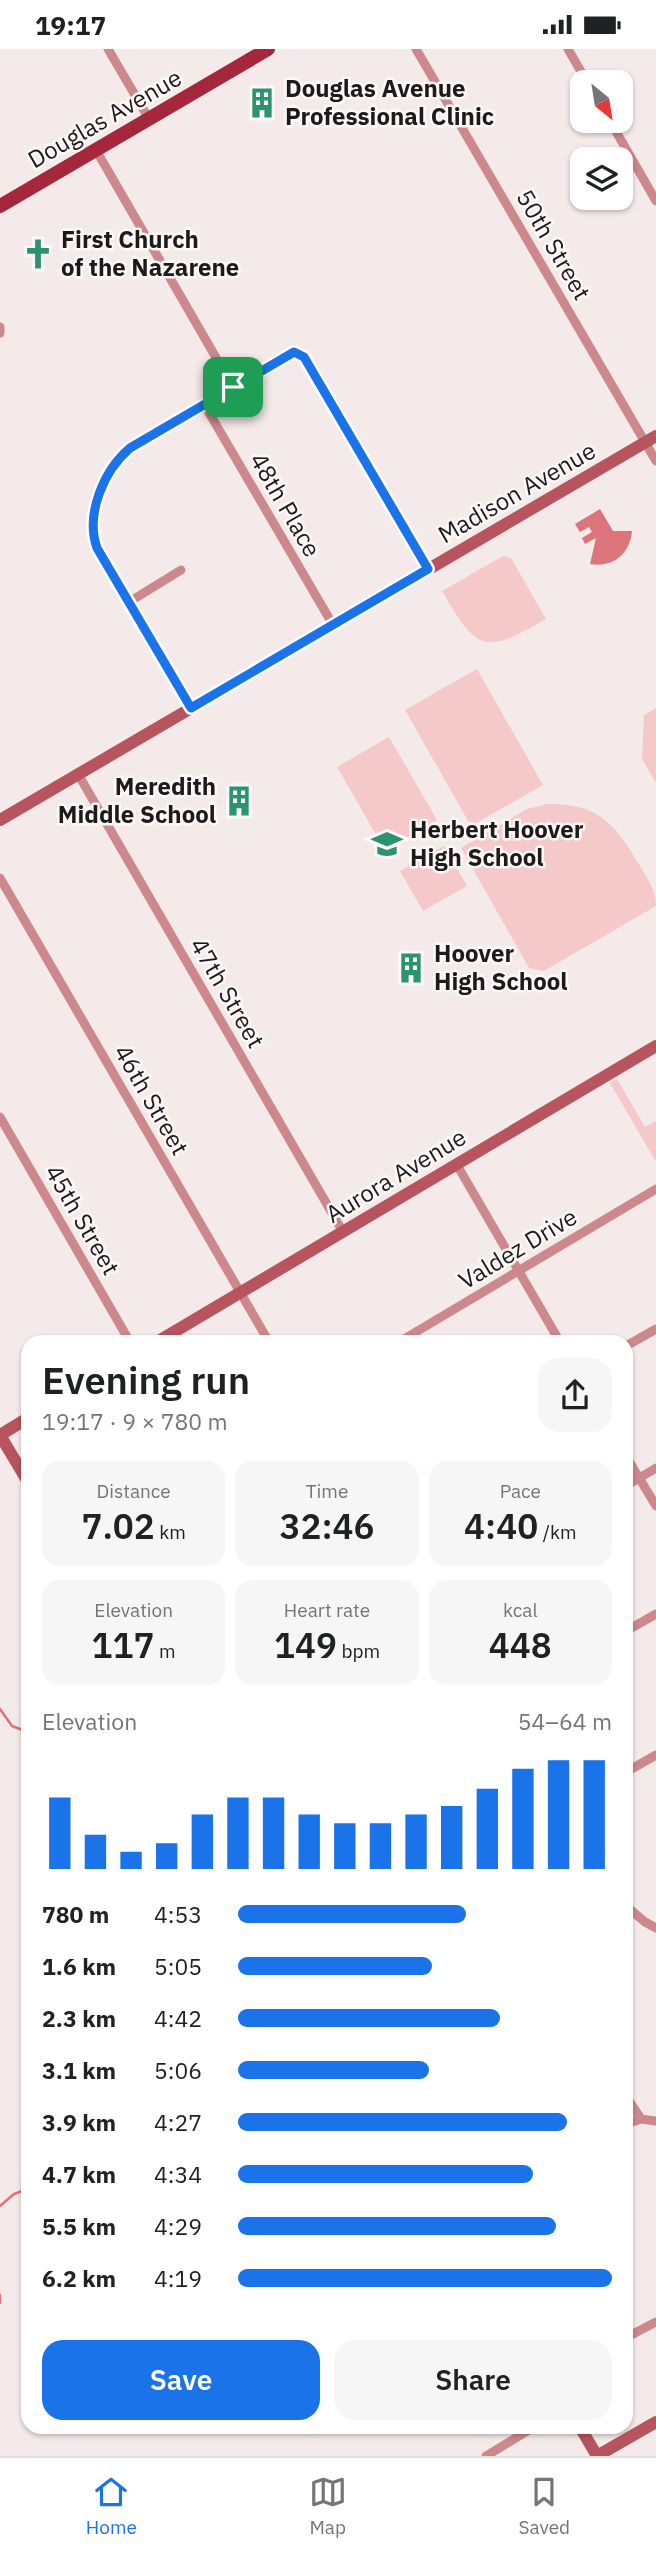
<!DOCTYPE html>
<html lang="en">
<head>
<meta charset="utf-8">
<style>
  :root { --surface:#fff; --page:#f6f6f6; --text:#202124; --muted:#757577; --line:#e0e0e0; --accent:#1a73e8 }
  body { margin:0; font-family:"IBM Plex Sans",sans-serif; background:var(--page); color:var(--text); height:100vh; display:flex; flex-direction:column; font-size:26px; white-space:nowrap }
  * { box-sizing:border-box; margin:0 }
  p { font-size:23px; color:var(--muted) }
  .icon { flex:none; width:38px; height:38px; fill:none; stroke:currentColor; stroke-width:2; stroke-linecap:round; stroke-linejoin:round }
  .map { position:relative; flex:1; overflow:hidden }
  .drawer { position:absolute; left:21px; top:1286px; width:612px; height:1099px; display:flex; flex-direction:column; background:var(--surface); border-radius:21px; box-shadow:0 2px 5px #0004 }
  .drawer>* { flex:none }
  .needle { width:46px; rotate:150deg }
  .controls { position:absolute; left:570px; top:21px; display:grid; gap:14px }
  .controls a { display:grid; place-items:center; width:63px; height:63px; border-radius:14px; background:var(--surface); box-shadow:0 2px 5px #0004; font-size:35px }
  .pin { position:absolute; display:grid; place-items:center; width:60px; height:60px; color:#fff; margin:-30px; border-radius:14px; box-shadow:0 4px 10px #0006 }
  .round { display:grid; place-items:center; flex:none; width:74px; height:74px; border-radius:21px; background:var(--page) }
  .head { display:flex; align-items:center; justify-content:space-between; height:119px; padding:0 21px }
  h1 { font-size:38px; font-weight:600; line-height:52px }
  .stats { display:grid; grid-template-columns:repeat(3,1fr); gap:10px; height:119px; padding:7px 21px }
  .stats div { display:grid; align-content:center; border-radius:18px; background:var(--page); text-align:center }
  .stats b { font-size:35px; font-weight:600 }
  .stats small { font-size:19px; font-weight:400 }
  .stats p { font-size:19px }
  .chart { height:196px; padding:14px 21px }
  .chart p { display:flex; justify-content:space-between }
  .chart svg { width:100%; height:126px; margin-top:7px; stroke:var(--accent); stroke-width:6 }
  .button { display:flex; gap:14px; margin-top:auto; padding:14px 21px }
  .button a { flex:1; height:80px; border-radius:21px; background:var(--accent); color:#fff; font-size:28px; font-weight:600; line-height:80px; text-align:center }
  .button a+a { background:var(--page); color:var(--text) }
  ul { padding:0 21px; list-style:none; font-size:23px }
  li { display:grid; grid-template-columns:112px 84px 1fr; align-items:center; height:52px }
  li i { height:18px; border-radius:9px; background:var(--accent) }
  .status { display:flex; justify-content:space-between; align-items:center; height:49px; padding:0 35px; background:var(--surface); direction:ltr }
  .status svg { height:19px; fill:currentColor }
  .menu { display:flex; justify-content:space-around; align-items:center; height:98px; border-top:2px solid var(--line); background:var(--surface); font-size:19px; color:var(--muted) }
  .menu a { display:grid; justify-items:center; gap:4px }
  .menu .on { color:var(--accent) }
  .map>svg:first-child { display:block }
  .green { fill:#f5c8c9 }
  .water { fill:#db747b }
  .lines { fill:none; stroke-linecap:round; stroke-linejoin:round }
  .stream { stroke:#db747b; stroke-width:2.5 }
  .street { stroke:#cd888b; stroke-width:9 }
  .secondary { stroke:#b7545d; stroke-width:12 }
  .primary { stroke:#a4273c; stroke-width:14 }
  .route-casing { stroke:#fff; stroke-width:14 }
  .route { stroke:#1a73e8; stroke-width:9 }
  .labels { text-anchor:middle; stroke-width:5; stroke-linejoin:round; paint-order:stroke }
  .poi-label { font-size:24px; font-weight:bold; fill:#1d1a1a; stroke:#fff8f8; text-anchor:start }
  .street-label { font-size:24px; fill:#1d1a1a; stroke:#fff8f8 }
</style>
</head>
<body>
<div class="status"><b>19:17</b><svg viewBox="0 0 49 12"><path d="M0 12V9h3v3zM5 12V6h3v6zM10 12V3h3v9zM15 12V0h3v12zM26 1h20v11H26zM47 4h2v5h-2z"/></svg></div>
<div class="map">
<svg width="656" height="2407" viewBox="0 0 656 2407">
  <rect width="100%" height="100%" fill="#f5eaea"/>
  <g class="green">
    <path d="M503,507L511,509L546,570C485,605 478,604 442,542Z"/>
    <path d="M477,620L543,736L471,777L405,661Z"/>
    <path d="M656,659V734L642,710L644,666Z"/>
    <path d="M389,688L437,771L385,801L337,718Z"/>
    <path d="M547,755C599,754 616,776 640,817C648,831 656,841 656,857L544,922L529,919L461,799L527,760Z"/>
    <path d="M444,797L467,837L423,862L400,822Z"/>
    <path d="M617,1030L645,1078L656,1072V1113L610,1034Z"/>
  </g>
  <path class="water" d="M600,460L613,482H632C630,505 613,519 590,515L596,489L585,495L582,489L592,483L589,478L580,483L575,475Z"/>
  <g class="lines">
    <g class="stream">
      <path d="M0,1660L12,1677L28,1683"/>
      <path d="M0,2157L14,2145L28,2140"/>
      <path d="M0,2246V2254"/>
    </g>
    <g class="street">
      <path d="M108,0L149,70"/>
      <path d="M416,0L656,412"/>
      <path d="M568,0L587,33"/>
      <path d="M610,72L656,152"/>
      <path d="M96,101L233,338"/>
      <path d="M0,278V284"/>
      <path d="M204,355L333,576"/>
      <path d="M129,553L181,521"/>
      <path d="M191,659L97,499C85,465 104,421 130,399L290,305L298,303L304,308L428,520"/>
      <path d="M78,725L343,1183"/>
      <path d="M0,829L269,1293"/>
      <path d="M0,1068L130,1293"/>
      <path d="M457,1116L560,1293"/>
      <path d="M399,1293L656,1140"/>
      <path d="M626,1297L656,1280"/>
      <path d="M626,1407L656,1457"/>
      <path d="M626,1437L656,1419"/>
      <path d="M626,1582L656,1565"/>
      <path d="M626,1723L656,1706"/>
      <path d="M626,1857L645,1873L656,1879"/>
      <path d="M626,2047L641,2070L656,2072"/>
      <path d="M626,2075L641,2070"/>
      <path d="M626,2285H633L656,2273"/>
      <path d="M486,2407L534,2378"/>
    </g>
    <g class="secondary">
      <path d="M0,771L656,387"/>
      <path d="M157,1293L656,997"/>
      <path d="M0,1386L28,1433"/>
      <path d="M0,1386L28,1369"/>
      <path d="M580,2378L597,2407"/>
      <path d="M597,2407L656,2373"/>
    </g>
    <path class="primary" d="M0,157L268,0"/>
  </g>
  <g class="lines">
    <g class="route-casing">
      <path id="route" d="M294,303L304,308L428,520L191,659L97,499C85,465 104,421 130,399Z"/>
    </g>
    <use href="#route" class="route"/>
  </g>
  <defs>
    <g id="building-bare" transform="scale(2.415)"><path d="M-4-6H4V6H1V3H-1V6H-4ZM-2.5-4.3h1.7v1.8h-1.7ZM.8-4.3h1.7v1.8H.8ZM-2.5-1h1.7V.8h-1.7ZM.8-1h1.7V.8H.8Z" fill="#2b9370" stroke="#fff8f8" stroke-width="2.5" paint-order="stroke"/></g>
    <g id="church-bare" transform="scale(2.415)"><path d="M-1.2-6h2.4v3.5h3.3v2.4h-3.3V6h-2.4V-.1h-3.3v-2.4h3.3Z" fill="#2b9370" stroke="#fff8f8" stroke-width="2.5" paint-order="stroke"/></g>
    <g id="school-bare" transform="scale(2.415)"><path d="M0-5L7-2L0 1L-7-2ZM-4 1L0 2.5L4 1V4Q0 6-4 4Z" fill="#2b9370" stroke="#fff8f8" stroke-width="2.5" paint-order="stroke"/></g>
  </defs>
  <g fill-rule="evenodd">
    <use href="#building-bare" x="262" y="54"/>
    <use href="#church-bare" x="38" y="205"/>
    <use href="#building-bare" x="239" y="752"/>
    <use href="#school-bare" x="387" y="795"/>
    <use href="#building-bare" x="411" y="919"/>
  </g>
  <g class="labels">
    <g class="poi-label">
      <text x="285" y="48">Douglas Avenue<tspan x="285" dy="28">Professional Clinic</tspan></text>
      <text x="61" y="199">First Church<tspan x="61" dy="28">of the Nazarene</tspan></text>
      <text x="216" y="746" text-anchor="end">Meredith<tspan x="216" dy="28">Middle School</tspan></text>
      <text x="410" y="789">Herbert Hoover<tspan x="410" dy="28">High School</tspan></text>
      <text x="434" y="913">Hoover<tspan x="434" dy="28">High School</tspan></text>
    </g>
    <g class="street-label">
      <text transform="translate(105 70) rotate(-30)" y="8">Douglas Avenue</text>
      <text transform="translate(553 196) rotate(60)" y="8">50th Street</text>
      <text transform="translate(517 444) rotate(-30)" y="8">Madison Avenue</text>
      <text transform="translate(285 456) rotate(60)" y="8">48th Place</text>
      <text transform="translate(227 944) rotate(60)" y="8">47th Street</text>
      <text transform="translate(151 1051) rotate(60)" y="8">46th Street</text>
      <text transform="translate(396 1127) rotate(-31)" y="8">Aurora Avenue</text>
      <text transform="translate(82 1171) rotate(60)" y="8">45th Street</text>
      <text transform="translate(518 1200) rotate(-31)" y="8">Valdez Drive</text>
    </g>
  </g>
</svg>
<div class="controls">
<a><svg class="needle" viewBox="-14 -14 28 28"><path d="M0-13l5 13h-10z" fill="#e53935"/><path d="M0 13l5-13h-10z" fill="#757577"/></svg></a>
<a><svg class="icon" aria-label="layers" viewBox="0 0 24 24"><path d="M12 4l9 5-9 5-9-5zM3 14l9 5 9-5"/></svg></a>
</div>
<div class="pin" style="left:233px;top:338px;background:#1e9e55"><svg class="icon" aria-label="arrive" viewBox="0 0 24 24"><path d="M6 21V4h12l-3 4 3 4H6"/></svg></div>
<section class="drawer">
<div class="head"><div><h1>Evening run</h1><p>19:17 · 9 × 780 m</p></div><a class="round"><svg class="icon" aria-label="share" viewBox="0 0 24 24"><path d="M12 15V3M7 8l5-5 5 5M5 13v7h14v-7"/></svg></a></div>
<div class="stats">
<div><p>Distance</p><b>7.02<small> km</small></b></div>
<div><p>Time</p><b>32:46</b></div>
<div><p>Pace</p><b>4:40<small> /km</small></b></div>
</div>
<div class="stats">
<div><p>Elevation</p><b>117<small> m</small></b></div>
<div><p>Heart rate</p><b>149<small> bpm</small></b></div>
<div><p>kcal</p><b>448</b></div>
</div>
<div class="chart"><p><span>Elevation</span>54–64 m</p>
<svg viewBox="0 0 160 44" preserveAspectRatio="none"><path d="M5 44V19M15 44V32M25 44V38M35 44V35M45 44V25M55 44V19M65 44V19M75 44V25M85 44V28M95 44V28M105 44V25M115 44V22M125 44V16M135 44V9M145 44V6M155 44V6"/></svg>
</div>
<ul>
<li><b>780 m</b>4:53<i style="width:61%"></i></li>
<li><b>1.6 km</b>5:05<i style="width:52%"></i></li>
<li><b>2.3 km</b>4:42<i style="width:70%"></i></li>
<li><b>3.1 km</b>5:06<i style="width:51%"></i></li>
<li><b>3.9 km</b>4:27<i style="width:88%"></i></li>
<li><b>4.7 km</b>4:34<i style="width:79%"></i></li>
<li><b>5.5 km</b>4:29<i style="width:85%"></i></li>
<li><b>6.2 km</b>4:19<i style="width:100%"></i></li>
</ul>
<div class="button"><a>Save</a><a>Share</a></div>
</section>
</div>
<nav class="menu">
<a class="on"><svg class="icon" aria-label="home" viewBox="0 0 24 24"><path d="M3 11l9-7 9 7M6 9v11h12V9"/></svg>Home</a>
<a><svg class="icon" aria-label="map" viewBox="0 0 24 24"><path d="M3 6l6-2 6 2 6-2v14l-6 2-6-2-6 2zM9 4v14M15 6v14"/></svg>Map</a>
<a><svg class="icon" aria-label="saved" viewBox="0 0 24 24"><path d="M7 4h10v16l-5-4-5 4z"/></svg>Saved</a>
</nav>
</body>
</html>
